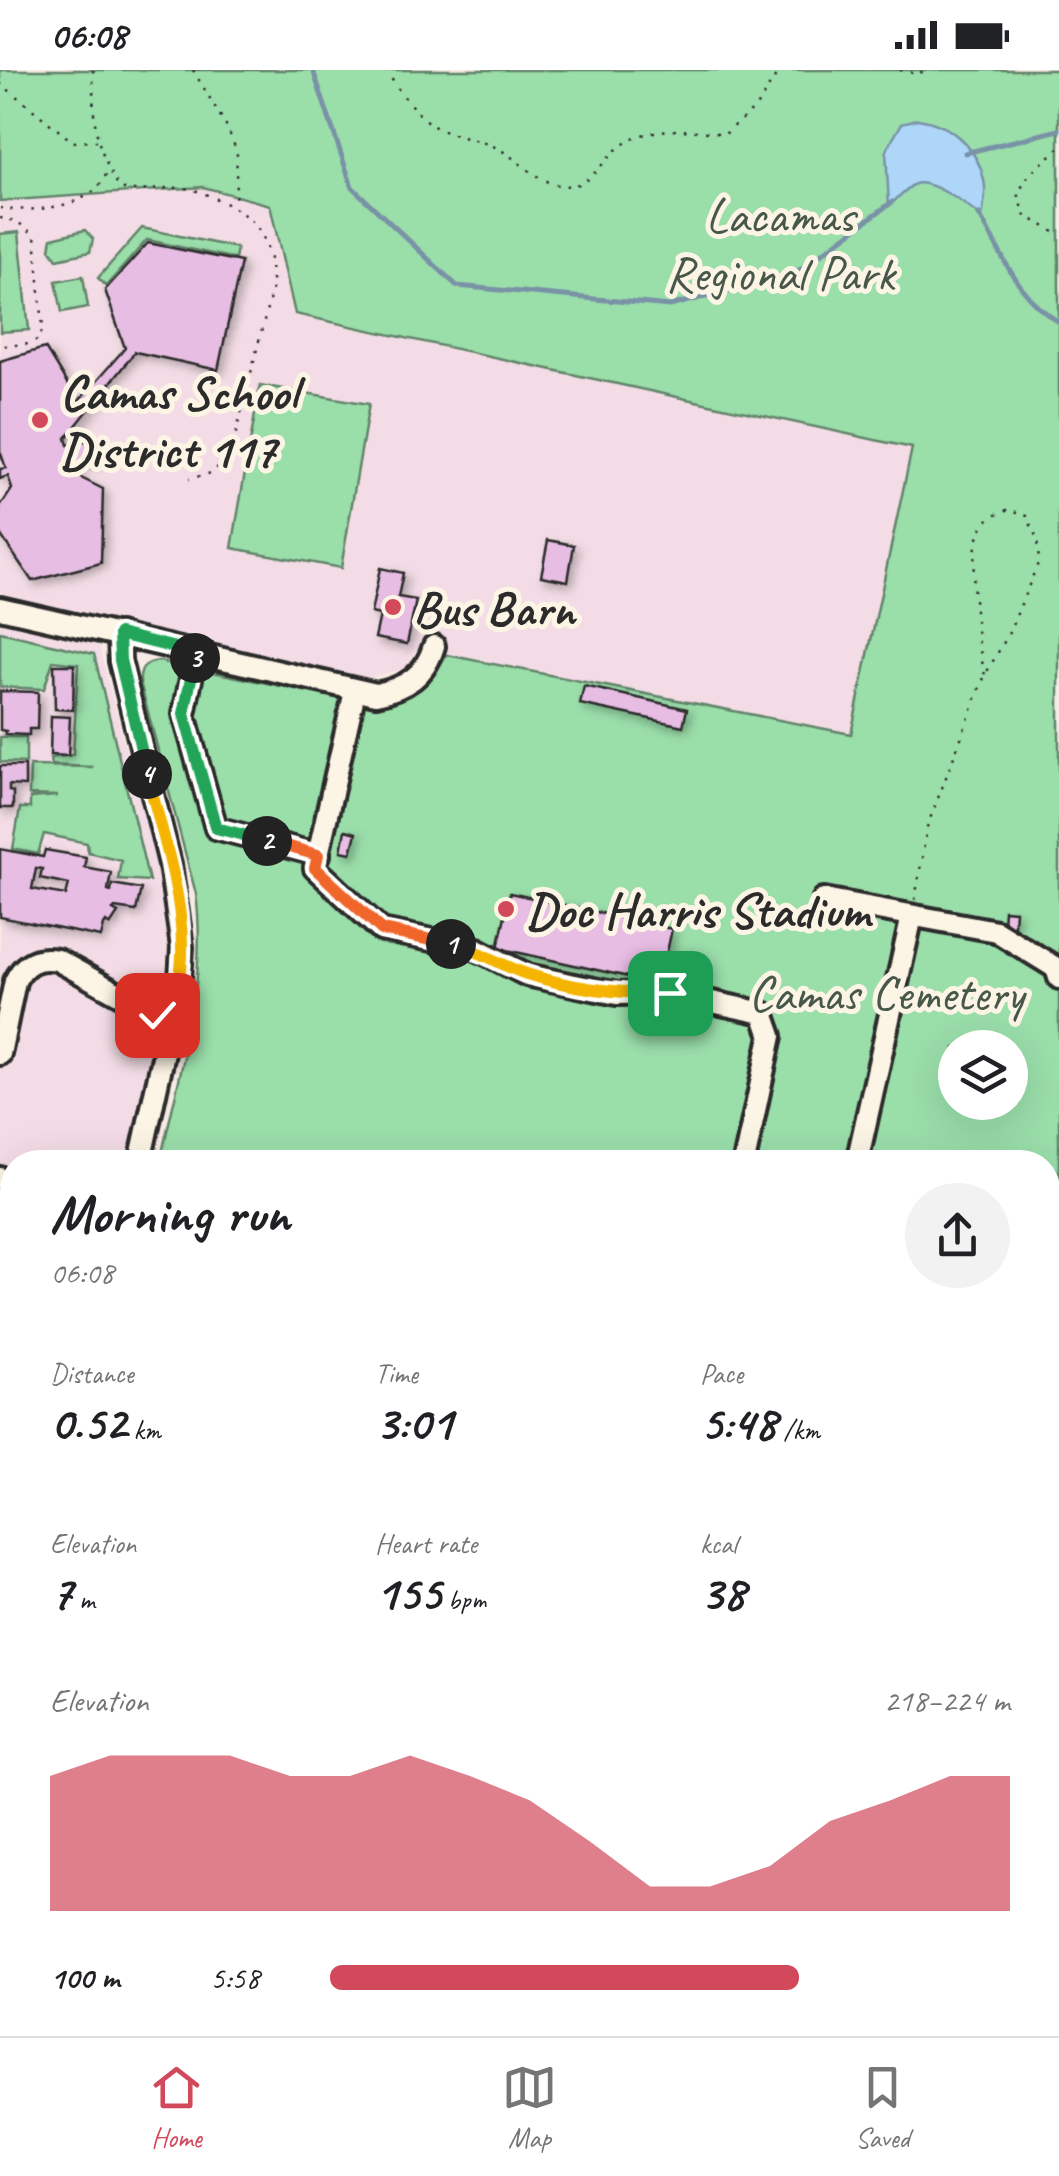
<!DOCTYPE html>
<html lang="en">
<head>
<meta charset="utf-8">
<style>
  :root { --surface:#fff; --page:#f2f2f2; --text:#202124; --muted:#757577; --line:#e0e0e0; --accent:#d1495b }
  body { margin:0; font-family:Caveat,sans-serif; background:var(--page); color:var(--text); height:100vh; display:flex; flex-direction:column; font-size:38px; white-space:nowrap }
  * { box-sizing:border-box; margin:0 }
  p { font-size:32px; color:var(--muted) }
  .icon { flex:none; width:55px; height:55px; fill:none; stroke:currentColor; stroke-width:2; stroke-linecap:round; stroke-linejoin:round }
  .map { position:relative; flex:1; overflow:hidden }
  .sheet { position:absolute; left:0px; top:1080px; width:1060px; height:888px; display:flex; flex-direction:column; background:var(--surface); border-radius:40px 40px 0 0; box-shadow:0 10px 40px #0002 }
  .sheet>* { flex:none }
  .tools { position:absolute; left:938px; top:960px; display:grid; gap:20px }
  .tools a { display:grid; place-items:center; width:90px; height:90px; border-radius:50%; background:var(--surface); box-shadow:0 10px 40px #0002; font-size:50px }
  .pin { position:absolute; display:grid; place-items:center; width:85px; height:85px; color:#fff; margin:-42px; border-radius:20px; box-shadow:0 5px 15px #0006 }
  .km { position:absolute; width:50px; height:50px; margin:-25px; border-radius:50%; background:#222; color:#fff; font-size:28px; line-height:50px; text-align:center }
  .round { display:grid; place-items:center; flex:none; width:105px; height:105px; border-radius:52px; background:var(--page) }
  .overview { display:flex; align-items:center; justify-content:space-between; height:170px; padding:0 50px }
  h1 { font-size:55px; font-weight:700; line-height:75px }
  .stats { display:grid; grid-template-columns:repeat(3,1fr); gap:15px; height:170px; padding:10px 50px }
  .stats div { display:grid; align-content:center }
  .stats b { font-size:50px; font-weight:700 }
  .stats small { font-size:28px; font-weight:400 }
  .stats p { font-size:28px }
  .chart { height:280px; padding:20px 50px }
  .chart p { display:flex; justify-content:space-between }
  .chart svg { width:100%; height:180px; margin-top:10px; fill:var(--accent); opacity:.7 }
  ul { padding:0 50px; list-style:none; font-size:32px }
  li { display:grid; grid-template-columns:160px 120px 1fr; align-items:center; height:75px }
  li i { height:25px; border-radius:12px; background:var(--accent) }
  .status { display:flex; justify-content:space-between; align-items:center; height:70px; padding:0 50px; background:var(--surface); direction:ltr }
  .status svg { height:28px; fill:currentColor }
  .dock { display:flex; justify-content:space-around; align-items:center; height:140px; border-top:2px solid var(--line); background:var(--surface); font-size:28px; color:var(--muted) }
  .dock a { display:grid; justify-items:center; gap:5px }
  .dock .current { color:var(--accent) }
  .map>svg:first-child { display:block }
  .built { fill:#f3dce5 }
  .green { fill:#9adeaa; stroke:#62846a; stroke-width:2.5; fill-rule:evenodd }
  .water { fill:#add6f8; stroke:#7992a6; stroke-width:2.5 }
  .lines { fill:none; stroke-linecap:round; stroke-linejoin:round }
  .stream { stroke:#7992a6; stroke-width:5 }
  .building { fill:#e7bde4; stroke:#2b2b2b; stroke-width:2.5; fill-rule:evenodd; filter:url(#shadow) }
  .minor-casing { stroke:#2b2b2b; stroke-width:28 }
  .path { stroke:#2b2b2b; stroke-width:2.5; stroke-dasharray:2.5 8; stroke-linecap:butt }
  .minor { stroke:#fcf5e5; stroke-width:20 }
  .split-1-casing { stroke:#fff; stroke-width:20 }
  .split-2-casing { stroke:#fff; stroke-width:20 }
  .split-3-casing { stroke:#fff; stroke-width:20 }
  .split-4-casing { stroke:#fff; stroke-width:20 }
  .split-5-casing { stroke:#fff; stroke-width:20 }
  .split-1 { stroke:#f5b400; stroke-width:12 }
  .split-2 { stroke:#f0652b; stroke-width:12 }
  .split-3 { stroke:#22a559; stroke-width:12 }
  .split-4 { stroke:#22a559; stroke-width:12 }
  .split-5 { stroke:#f5b400; stroke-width:12 }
  .poi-dot { fill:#d1495b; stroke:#fcf5e5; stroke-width:4 }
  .labels { text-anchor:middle; stroke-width:10; stroke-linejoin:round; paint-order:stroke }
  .park-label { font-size:50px; fill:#47584b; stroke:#fcf5e5 }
  .poi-label { font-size:50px; font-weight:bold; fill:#2b2b2b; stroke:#fcf5e5; text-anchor:start }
</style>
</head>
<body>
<div class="status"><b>06:08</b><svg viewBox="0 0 49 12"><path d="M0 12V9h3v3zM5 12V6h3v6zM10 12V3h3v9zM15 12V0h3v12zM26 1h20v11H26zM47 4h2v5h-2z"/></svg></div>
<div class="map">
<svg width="1059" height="1966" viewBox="0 0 1059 1966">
  <defs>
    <filter id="shadow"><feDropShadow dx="4.5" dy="4.5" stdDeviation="5" flood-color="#0004"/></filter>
  </defs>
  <rect width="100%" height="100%" fill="#f8eae5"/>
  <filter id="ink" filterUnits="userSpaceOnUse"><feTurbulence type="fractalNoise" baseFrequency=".01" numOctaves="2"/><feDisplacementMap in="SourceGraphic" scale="20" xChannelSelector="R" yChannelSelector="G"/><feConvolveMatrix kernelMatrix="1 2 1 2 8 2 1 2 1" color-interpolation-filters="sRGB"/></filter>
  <g filter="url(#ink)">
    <g class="built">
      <path d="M203,117L270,135L295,244L912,378L851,664L417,579L404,599L362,609L0,523V131Z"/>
      <path d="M0,551L87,570L99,577L158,802L166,842L167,880L164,923L127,1092H12V1496L0,1494Z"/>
    </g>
    <g class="green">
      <path d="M0,0H1059V1374L1048,1372V1092H160C179,1005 208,915 196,824L140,612C139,598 146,592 159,591L368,634C406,630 427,616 447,585L851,664L912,378L295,244L270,135L203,117L0,131ZM955,978H1010V1032H955Z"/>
      <path d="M142,158L237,178L235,189L147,170L106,216L98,208Z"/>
      <path d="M85,160L93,169L90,182L57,189L50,179L52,168Z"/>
      <path d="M19,162L29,260L0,262V164Z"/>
      <path d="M83,206L88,237L62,242L56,211Z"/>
      <path d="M260,315L369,334L341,498L232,478Z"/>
      <path d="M0,562L94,584L149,811L118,809L121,790L88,782L87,773L44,764L38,784L13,779L20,738H30V728L58,726L29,725L30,696L93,697L51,695L50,688L73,685L78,594L53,591L44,619L0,617Z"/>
      <path d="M0,667H26V693L0,692Z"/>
      <path d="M0,1236L12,1239V1403L0,1455Z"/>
      <path d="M12,1713V1799L0,1801V1732Z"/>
    </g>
    <path class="water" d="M917,49C952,53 981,81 985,117C986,127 983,139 982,148C970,138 932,108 915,114C906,118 896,130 889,136L886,81L902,53Z"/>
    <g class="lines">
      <g class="stream">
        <path d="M313,0L352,117L457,216L670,236L795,203L892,132"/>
        <path d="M965,83L1059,60"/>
        <path d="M979,145C1005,187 1014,224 1059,252"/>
        <path d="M0,1788L12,1786"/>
      </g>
    </g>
    <g class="building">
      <path d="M148,173L241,192L218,300L135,282L66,368L68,375L93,369L98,390L75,396L77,406L103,419L101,493L32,511L0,464V437L12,419L8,406L0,409V399L6,398L0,381V291L45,278L78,332L125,278L105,220Z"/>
      <path d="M548,470L574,475L568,511L541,506Z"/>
      <path d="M380,498L403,503L398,527L416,530L407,574L375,568L380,545L371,543Z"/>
      <path d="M54,595H74L73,640L55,639Z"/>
      <path d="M584,616L687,639L683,656L580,634Z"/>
      <path d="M0,621L38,622L37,659H29V665L5,664L6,661L0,660Z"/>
      <path d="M51,646L70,647L68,686L50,685Z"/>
      <path d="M0,696H25V716L9,715V721L13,722V738H0Z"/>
      <path d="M345,760L356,763L351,783L341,781Z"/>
      <path d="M0,779L43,787L45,780L86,787L84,797L111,802L108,820L111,821L112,814L141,819L136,841L115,838L113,840L118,843L110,855L106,852L104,855L101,867L0,847ZM36,798L42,799L40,808L69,814L66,825L32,819Z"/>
      <path d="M510,823L672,859L660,914L498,878Z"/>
      <path d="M1004,840L1015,841L1014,855L1003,854Z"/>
      <path d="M0,1138L12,1140V1215L0,1213Z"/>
      <path d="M0,1566L9,1568L6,1580L0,1579Z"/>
      <path d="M1059,1603V1625L1048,1629V1608Z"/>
      <path d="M1054,1810L1059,1830L1048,1838V1813Z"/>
      <path d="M1050,1929L1058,1947L1049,1952L1051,1958L1042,1962L1039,1956L1029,1961V1955H1048Z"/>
      <path d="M114,1955H140L141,1956L134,1960L136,1964L129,1966L128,1962L120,1966Z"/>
      <path d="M292,1955H319L313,1957L316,1964L306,1966L305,1963L296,1966Z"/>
      <path d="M541,1955H552L556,1966H523V1962Z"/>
      <path d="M568,1955H597L573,1966Z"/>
      <path d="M730,1955H771L777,1966H715L714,1963Z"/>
    </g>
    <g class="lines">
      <g class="minor-casing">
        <g id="minor">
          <path d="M0,538L376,624C406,618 425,606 434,576"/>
          <path d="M119,564L120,591L170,794L182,877L180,910L140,1092"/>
          <path d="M196,583L184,644L216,758L319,785"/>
          <path d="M355,621L315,798L381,860L477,879L527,905L617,924L670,923L763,943L771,966L744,1092"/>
          <path d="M824,829L996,861L1056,898L1059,908"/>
          <path d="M0,984L15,911C24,893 37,886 57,890L171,953"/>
          <path d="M857,1092L912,846"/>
          <path d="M0,1108L12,1113"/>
          <path d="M1048,1190L1059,1192"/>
          <path d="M1048,1303L1059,1279"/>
          <path d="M1048,1361L1059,1363"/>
          <path d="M1048,1496L1059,1525"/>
          <path d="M1048,1680L1059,1674"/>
          <path d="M0,1712L12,1691"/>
          <path d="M1048,1887L1059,1882"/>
          <path d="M0,1954L12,1948"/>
          <path d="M36,1955L41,1966"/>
          <path d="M246,1955L251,1966"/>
          <path d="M992,1955L997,1966"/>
          <path d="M421,1966L445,1955"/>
          <path d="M874,1966L898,1955"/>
        </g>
      </g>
      <g class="path">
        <path d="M93,0C93,48 93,76 120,118C145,125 159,116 183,118C196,119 208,125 220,131C261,149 273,175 272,219L230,387L211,403L189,409"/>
        <path d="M193,0L227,57L237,82L235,136"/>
        <path d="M387,0C392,14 417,44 429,53C449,68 480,68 501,80C524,94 545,121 575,115C593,111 606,87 621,76C649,54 692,60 725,64L755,38L780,0"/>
        <path d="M900,0L917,4L927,0"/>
        <path d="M0,13L73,72L97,71"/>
        <path d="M1059,78L1030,104L1018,123L1025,145L1059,165"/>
        <path d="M0,138C32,143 98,138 107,101"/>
        <path d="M0,148L16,151L35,165L43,257L40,268L30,274L0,276"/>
        <path d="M915,830L927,757L985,605L1008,565L1039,491L1037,469L1027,446L1010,439C999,443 991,445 984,455C964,484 977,572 985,605"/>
        <path d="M0,1792L12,1791"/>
      </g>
      <use href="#minor" class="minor"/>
    </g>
  </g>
  <g class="lines" filter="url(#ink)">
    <g class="split-1-casing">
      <path id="split-1" d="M451,874C483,880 502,897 530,905C576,919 622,924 670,923"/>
    </g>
    <g class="split-2-casing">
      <path id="split-2" d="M267,771L318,785L315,798L382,860L451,874"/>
    </g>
    <g class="split-3-casing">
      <path id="split-3" d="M195,588L184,644L216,758L267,771"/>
    </g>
    <g class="split-4-casing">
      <path id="split-4" d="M147,704L120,590L119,564L196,583L195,588"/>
    </g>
    <g class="split-5-casing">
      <path id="split-5" d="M147,704C161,760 181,817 182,874C183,901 177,927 171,952L157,945"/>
    </g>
    <use href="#split-1" class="split-1"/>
    <use href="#split-2" class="split-2"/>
    <use href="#split-3" class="split-3"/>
    <use href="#split-4" class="split-4"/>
    <use href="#split-5" class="split-5"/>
  </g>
  <g class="poi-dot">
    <circle cx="40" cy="350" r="10"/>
    <circle cx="393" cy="537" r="10"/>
    <circle cx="506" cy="839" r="10"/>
  </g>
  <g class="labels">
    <g class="park-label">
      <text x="780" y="162">Lacamas<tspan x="780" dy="58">Regional Park</tspan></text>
      <text x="886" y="940">Camas Cemetery</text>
    </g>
    <g class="poi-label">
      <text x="60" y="339">Camas School<tspan x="60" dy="58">District 117</tspan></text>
      <text x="413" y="555">Bus Barn</text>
      <text x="526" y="857">Doc Harris Stadium</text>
    </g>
  </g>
</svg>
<div class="tools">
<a><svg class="icon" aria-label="layers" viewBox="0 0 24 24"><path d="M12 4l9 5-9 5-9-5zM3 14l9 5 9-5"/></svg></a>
</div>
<div class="pin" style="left:670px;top:923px;background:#1e9e55"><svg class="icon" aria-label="arrive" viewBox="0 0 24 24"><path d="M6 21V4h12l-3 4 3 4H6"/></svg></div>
<div class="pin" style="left:157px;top:945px;background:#d93025"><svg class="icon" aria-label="check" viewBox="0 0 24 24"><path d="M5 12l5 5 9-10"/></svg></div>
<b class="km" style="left:451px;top:874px">1</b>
<b class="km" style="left:267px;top:771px">2</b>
<b class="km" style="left:195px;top:588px">3</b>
<b class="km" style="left:147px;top:704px">4</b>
<section class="sheet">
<div class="overview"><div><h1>Morning run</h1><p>06:08</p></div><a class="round"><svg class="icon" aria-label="share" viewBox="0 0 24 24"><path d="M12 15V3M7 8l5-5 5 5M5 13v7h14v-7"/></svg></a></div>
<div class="stats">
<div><p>Distance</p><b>0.52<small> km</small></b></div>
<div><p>Time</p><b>3:01</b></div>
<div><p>Pace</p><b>5:48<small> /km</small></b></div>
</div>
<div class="stats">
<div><p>Elevation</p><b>7<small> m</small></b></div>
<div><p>Heart rate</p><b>155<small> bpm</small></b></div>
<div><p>kcal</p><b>38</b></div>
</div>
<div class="chart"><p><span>Elevation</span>218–224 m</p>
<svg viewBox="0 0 160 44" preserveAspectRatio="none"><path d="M0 44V11L10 6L20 6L30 6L40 11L50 11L60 6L70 11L80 17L90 27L100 38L110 38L120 33L130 22L140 17L150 11L160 11V44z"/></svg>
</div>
<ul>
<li><b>100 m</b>5:58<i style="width:69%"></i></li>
</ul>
</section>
</div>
<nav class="dock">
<a class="current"><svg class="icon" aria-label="home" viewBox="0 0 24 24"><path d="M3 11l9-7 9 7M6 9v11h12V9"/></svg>Home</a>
<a><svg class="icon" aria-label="map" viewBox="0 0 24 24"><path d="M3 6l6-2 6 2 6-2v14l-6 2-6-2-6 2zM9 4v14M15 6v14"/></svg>Map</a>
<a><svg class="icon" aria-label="saved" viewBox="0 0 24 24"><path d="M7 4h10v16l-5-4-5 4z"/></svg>Saved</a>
</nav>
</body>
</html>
